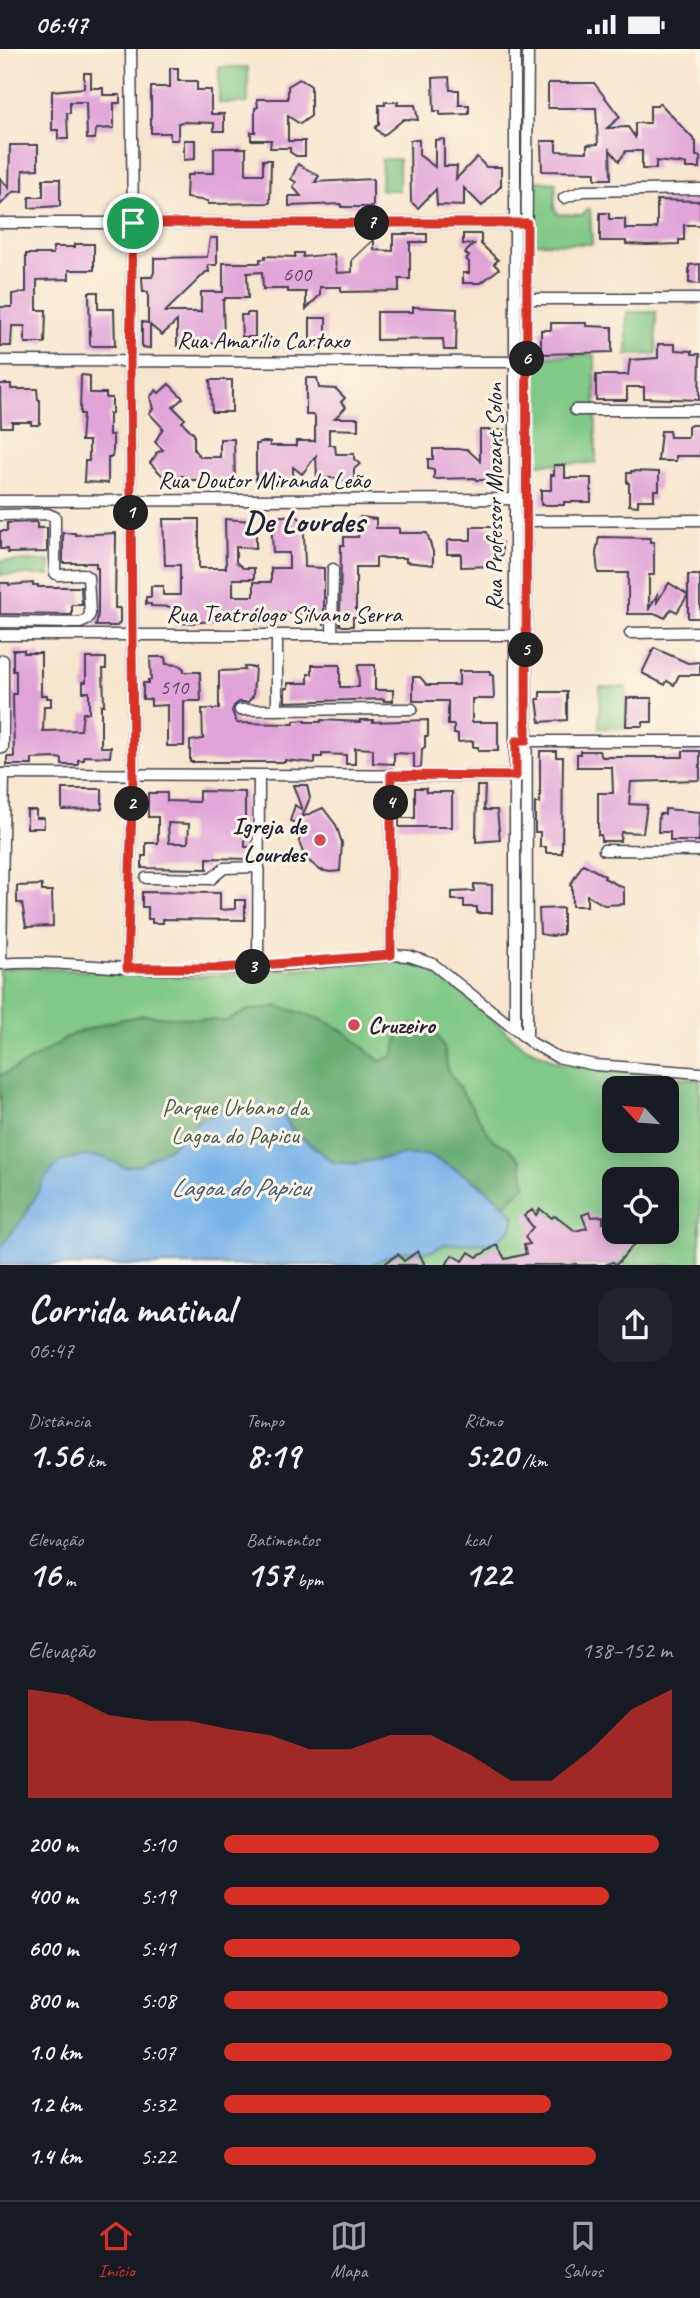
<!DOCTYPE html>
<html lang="pt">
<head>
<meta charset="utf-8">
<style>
  :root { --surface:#171b24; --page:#20242c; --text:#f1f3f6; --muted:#9ea1a6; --line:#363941; --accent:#d93025 }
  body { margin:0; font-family:Caveat,sans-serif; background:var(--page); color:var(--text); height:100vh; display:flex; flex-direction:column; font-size:26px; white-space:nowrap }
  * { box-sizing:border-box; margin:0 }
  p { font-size:23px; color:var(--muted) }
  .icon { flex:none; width:38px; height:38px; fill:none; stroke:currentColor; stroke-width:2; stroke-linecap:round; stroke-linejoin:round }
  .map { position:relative; height:1216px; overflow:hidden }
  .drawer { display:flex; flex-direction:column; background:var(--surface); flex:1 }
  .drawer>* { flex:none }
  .needle { width:46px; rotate:296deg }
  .tools { position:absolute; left:602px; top:1027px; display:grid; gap:14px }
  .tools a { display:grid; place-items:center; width:77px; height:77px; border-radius:14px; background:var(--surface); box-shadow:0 4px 18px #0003; font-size:35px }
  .pin { position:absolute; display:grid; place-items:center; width:60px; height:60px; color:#fff; margin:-30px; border:4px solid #fff; border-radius:50%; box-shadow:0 2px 7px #0007 }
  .km { position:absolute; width:35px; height:35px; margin:-18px; border-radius:50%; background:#222; color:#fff; font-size:19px; line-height:35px; text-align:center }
  .round { display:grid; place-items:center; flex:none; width:74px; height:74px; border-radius:21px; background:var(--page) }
  .headline { display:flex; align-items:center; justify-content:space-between; height:119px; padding:0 28px }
  h1 { font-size:38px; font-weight:700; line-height:52px }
  .stats { display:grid; grid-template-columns:repeat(3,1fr); gap:10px; height:119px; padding:7px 28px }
  .stats div { display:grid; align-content:center }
  .stats b { font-size:35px; font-weight:700 }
  .stats small { font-size:19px; font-weight:400 }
  .stats p { font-size:19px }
  .chart { height:196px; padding:14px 28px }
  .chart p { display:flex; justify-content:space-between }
  .chart svg { width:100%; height:126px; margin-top:7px; fill:var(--accent); opacity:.7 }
  ul { padding:0 28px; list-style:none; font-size:23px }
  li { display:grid; grid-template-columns:112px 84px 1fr; align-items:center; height:52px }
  li i { height:18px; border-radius:9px; background:var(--accent) }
  .status { display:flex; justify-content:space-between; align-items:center; height:49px; padding:0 35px; background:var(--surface); direction:ltr }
  .status svg { height:19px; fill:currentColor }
  .tabs { display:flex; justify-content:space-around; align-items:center; height:98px; border-top:2px solid var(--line); background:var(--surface); font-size:19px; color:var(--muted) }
  .tabs a { display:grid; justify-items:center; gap:4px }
  .tabs .active { color:var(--accent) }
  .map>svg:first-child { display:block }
  .green { fill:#81c986; stroke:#527660; stroke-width:2; fill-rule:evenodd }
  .forest { fill:#68ad73; stroke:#456857; stroke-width:2 }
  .water { fill:#77b3e9; stroke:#4c6a92; stroke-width:2 }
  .building { fill:#e1a3d8; fill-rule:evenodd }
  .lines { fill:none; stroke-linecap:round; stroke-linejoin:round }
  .minor-casing { stroke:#423f51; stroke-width:13 }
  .minor { stroke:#fff; stroke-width:10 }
  .route-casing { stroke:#fff; stroke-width:14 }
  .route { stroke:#d93025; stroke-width:9 }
  .poi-dot { fill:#d1495b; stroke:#fcf5e5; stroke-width:2.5 }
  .labels { text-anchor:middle; stroke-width:6; stroke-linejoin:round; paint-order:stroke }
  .number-label { font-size:21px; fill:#524262 }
  .street-label { font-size:24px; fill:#22223b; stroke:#fcf5e5 }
  .poi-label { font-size:24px; font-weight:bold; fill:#22223b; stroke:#fcf5e5; text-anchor:end }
  .park-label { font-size:24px; fill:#435c55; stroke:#fcf5e5 }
  .water-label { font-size:26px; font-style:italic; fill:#405578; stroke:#fcf5e5 }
  .district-label { font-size:32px; font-weight:bold; fill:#22223b; stroke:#fcf5e5 }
</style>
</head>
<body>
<div class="status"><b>06:47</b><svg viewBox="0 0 49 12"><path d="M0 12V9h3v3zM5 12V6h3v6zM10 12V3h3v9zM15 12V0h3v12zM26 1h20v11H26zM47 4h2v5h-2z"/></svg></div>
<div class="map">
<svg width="700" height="1217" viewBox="0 0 700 1217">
  <rect width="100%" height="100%" fill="#fcf5e5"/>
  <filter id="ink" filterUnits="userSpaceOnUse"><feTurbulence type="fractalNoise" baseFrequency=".0143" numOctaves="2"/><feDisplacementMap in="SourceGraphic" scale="14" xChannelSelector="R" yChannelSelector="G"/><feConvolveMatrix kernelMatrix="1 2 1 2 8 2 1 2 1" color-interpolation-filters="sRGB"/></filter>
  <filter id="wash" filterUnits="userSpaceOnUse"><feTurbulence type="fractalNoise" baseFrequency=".00686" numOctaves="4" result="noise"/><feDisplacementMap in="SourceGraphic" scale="28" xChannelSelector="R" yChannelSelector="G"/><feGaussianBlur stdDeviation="1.57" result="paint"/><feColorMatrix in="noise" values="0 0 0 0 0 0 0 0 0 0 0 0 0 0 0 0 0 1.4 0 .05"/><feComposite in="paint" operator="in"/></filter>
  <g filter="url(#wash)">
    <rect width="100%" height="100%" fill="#f7e6ce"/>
    <g class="green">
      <rect x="219" y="18" width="29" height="36"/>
      <path d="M382,110H399V141H381Z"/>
      <path d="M534,132L556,134L554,159L558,165L583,166L587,160H590L592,195L535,194Z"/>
      <path d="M627,263H656V305L627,306Z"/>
      <path d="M595,306L596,414L535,415L534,307Z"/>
      <rect x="0" y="512" width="50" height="14"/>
      <path d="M600,638H626V679H599Z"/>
      <path d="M393,912C410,912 426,918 441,926L523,997L561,1015L700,1031V1216H0V920L22,918L189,928ZM614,1040H667V1092H614ZM614,1130H667V1183H614Z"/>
    </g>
    <path class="forest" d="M276,957C300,963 324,969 345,983C357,992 368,1003 380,1012L393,1007L402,978L417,976L433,980L444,999L448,1021L493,1091L509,1099L521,1112L526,1136L505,1156L480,1135L434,1109L425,1106H403L353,1115L333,1113L292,1080L281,1064L200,1071L171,1098L139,1116L124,1118L103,1108L81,1107L30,1155L25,1167L0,1199V1027L33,1010L73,985L114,972L144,966L226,972L248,961L267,960Z"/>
    <path class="water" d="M258,1054L281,1064L292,1081L333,1113L353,1115L403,1106H425L434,1109C464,1124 492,1141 515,1167L512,1180L492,1194L445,1195L432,1202L398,1203L371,1216H0V1199L25,1167L45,1129L60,1113L81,1107L103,1108L124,1118L139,1116L171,1098L200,1071L234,1057Z"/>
    <g id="blocks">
      <g class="building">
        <path d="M170,19H178V32H197V41H211V65H224V82H214V74L182,73L178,74V91H170V84H151V38H170Z"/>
        <path d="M84,24H91V39H103V46H120V54H114V79L96,80L95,90H87L86,53H70V64H67L68,90H58V81H52V42L84,39Z"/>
        <path d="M449,28L450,41H459V56H469V65L440,66V62H434L433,29Z"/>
        <path d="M300,30L311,37V67L300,75L288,67V92H305V107H296L290,103V99H270L271,91H251V83H255V59L258,58L257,50H288V37Z"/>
        <path d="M548,34H594L620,68L607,79L628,78L635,88V74H650V57H657L660,54L696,93V107H700V119H686V115L656,112V120H642V102H626L619,112L610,101L611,130H595V123L542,122L541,92H556V102L587,103V96L598,95L596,59H548Z"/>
        <path d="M385,53H398L397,56H415L418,71L404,70L383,87L375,79L379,75V56H385Z"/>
        <path d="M444,90V117H457L456,130L477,108L486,118H501V137L482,157L464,139V157L437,156L436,140L418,159L411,153L410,91H419V106L435,118V91Z"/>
        <path d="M184,91H195V110L184,111Z"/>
        <path d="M10,96H38V120L23,121V142L13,143L0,156V129L9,139Z"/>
        <path d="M214,99H246V125H263V111H271L270,154L208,155V152L186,149L187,126H193V124H214Z"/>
        <path d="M298,115L319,127L315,133L373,130V158H341V155L289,157V147H301L293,138L296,133L291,130Z"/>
        <path d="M43,130H60V157L29,159V148H43Z"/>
        <path d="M657,151L700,152V176H684V191H679V195L647,196L626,195V192H600V164H609V170H625V180H651L657,179Z"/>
        <path d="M393,185H427V193H410V230H399V242L341,243V238H320V246L306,260V243H288V240H263L262,223L247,224L248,249H225V251H223L224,294H190V297H177V272L162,286L150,276V299L142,298V273L148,274V243H143L142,228H152L154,223V209L207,208L210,189H217V216H208L209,223H206L165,263H201V243H223V214H260V210H265V207L295,208V204H303V208L334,205L337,224L352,223V211L374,190V201L393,202Z"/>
        <path d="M463,185H481V195L498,211L494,215L499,220L481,234H463V224H469V213L466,210L469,207L465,204L474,195H463Z"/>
        <path d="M75,195H94V221H69V230L37,231V261H46L45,294H25V277H12L11,297H0V258H12V245L26,243V205H53V198H75Z"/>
        <path d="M700,215V235L689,234V216Z"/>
        <path d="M89,243H98V260H114L115,297H91L90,295Z"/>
        <path d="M413,258L457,260L456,301H444L443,290L377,291V263H413Z"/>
        <path d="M247,264H255V288H242L241,266H247Z"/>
        <rect x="310" y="269" width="16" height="28"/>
        <path d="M551,274H586V277L612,278V303L543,305V303H541V281H551Z"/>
        <path d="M658,295H675V301L692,302V305H700L699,351L644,349V338H627V351H596V326H628L630,311L658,309Z"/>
        <path d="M81,326L90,327V344H106V349H112V365H109V386H113V402L112,408H108V434L84,433L85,412H89V392H81L83,365H80Z"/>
        <path d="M306,329H317L319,339L336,340L345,349L341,353L346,358L335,369H358V381L329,380V396H335L336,405H354V410L360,415L354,420V432H341V429H317L316,407L302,425L293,418V429H270V433L256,431V395H259V393H270V397H296V392H315V368L314,366H306Z"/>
        <path d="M210,331H232V363H212Z"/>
        <path d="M0,335H11V340H37L38,351H40V374L38,376H31V373H12V378H1Z"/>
        <path d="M169,335L183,349L173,358L185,370L182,373L194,385V401L201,408H220V390H234L235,435H220V431H186V427H174L173,424L164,428L150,414L156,406V404L163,401L155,393L163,379L149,364L153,360L150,348L156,341L159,344Z"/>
        <path d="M691,376H700V407H676V412H658L661,382H669L670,388H688V378Z"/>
        <path d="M480,381H504V391H500V431H476L475,429L434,430V421L428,420V410H433V400H467L480,412Z"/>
        <path d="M554,416H565V429H591V453H564V456H541V441H551V426H554Z"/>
        <path d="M631,422L659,423V441H654V451H638V457L629,456V434H627V424H631Z"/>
        <path d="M296,466L305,475L302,477L305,481L304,483L305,518L324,519V576V568H309V564L272,565V571L261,572L254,570V568L239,566L213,567V572L177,575V572H174V558L151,557V555H146V548H151V537H163V546H180V516H165L163,470H199V519H226L225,470L252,472V480H256V499L236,498V513L243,519H254V530H233V547H254V533H271V519H289V504H273L271,468Z"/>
        <path d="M360,468L376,470V479H399V484H427L433,503V516L406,513V509H376V518H356V568H353V577H343L340,576L341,496H344V488H358Z"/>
        <path d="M37,473V479H47V503L8,504L7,500H0V482H7V474Z"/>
        <path d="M471,478H493V491L502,494V506L494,509V517L461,518V505H447V493L450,491H471Z"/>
        <path d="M63,484H75V486L116,484L115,559H120V573L117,577H96L98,565V519H96V514H63Z"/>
        <path d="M599,488L650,489V493H654V526H649V560L657,546V553L669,534L688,546L677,563L671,560L665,569L657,565H628V524H598L596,504Z"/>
        <rect x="688" y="526" width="12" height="43"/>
        <path d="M0,534H9V536L33,534V536H38V538H81L82,556H72V566L0,565Z"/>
        <path d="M654,599L688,614L700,613V626H679L674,636L667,632L665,636L642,624Z"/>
        <path d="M13,601H24V604H41V646H47V649H51V657H44L43,682L81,681L83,664H89V643H83V633H86V609H106V620H103L104,656H101V698H111L110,708L84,707V711H78V716H62V710L57,709L32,710V716H7V708H14L13,645H16V622H13Z"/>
        <path d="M150,608H165L166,615L179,616L184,620V623H200L201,652H184V697H167V656L151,657V650H143V634H148V631H151Z"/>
        <path d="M312,616H340V638H359L358,616H375V641H393V652H384V650L285,653V639H288V634H308V625H312Z"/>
        <path d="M244,618H255L253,647L248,653H239L234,657L232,662L237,674L294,675V672L305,671V673H321V671L360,673V671H373V673L428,671V687H425V698L422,700L421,719H414V705L394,704V715L373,714V700L355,699V715H346V706L322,705V708H315V714L285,711V713H190V692L203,690L202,660H219V622L245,621Z"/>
        <path d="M459,622H490V626H493L494,650H472V673H498V702H478V698H473V692L458,693V685H454V676H448V652H413V628H420L427,636H459Z"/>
        <path d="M540,643H567V671L540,673L537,650H540Z"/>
        <path d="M627,649H652V673H643V677H626Z"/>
        <path d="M540,702H556V708H563L562,804H546V798H540V783H535V754H540Z"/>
        <path d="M580,702H599L602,708H683V702H700V731L631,733L629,755L647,756L643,784L621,783L620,792H601V786H598V744H613L612,718H577V705H580Z"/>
        <path d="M293,736H307L310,749L302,768L323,759L336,776L342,794L340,822L330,823L320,821L305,809L299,793L301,776L290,772L295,756L302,761Z"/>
        <path d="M477,737H485L484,761H497L500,791L476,793Z"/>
        <path d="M415,739H426V743H452V778H399V769H415Z"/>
        <path d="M62,740H102V760L62,761Z"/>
        <path d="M199,742L245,743V798H250V810L207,809V820L142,819V807H146V794H158V768H148V744H167V752L199,753ZM168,774L189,775L188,794H169Z"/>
        <path d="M665,760L700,763L699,792H670V783H658L659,765H665Z"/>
        <path d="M27,761H36V769H44V779H27Z"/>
        <path d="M583,815L605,827L604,829L624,839V855L604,856L587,846V857H572V838L570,836Z"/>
        <path d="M474,835L492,836V864H477V858H464V851H452V843L474,842Z"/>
        <path d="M42,836V842H52L53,877L26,878L22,854H17V837Z"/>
        <path d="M142,843L220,844V861L235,860V851H245V871L163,870V874H152V870H148V858H142Z"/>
        <path d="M563,859V885L552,887L540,885L539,860Z"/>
        <path d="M540,1160L552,1169L554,1167L559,1169L575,1182L587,1179L582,1166L590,1163L592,1168L603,1167V1174L614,1166V1183H645L616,1216L613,1213L605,1216H576V1215L571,1216H446L452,1206L463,1212L469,1203L477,1208L497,1196L505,1210L526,1205L524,1196L530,1195L525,1188L533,1178L524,1167L532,1161L536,1166Z"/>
        <path d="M418,1202L425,1216H383L398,1205L404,1212Z"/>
      </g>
    </g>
  </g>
  <g filter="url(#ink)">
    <use href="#blocks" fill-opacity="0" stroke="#423f51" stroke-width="2"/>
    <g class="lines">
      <g class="minor-casing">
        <g id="minor">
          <path d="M515,0V980"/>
          <path d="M564,149L583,142L700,140"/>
          <path d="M0,174H520"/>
          <path d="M520,250H700"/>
          <path d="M0,312L519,313"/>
          <path d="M575,361H700"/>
          <path d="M0,452L521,450"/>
          <path d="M0,466L48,465L55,468V524L58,526L83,525L88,528L90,565L87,571L80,574L0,573"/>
          <path d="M522,472L700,471"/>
          <path d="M630,584L700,583"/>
          <path d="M0,586H522"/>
          <path d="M277,586V661"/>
          <path d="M332,586L333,520"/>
          <path d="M240,661L412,660"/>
          <path d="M519,692H700"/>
          <path d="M3,699V611"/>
          <path d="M0,725L522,727"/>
          <path d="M391,725V906"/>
          <path d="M604,801L700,802"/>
          <path d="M146,829L211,830L224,819L259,818"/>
          <path d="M1,914L4,725"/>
          <path d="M0,915C43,911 85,917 128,919C216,923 304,916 391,906L409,907L433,915L532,994L557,1008L595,1016L700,1024"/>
          <path d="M258,918L259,727"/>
          <path d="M127,919L133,726L130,312L133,174L131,0"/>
          <path d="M527,989L526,250L528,0"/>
        </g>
      </g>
      <use href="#minor" class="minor"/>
    </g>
  </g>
  <g class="lines" filter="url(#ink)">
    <g class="route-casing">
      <path id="route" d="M133,174H527L526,692H516V727L391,726V906L222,919H127L133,726L130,312Z"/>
    </g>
    <use href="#route" class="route"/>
  </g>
  <g class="poi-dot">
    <circle cx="320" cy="791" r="7"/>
    <circle cx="354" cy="976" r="7"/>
  </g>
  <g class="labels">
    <g class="number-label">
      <text x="297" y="232">600</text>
      <text x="174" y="645">510</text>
    </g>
    <g class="street-label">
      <text x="263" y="299">Rua Amarílio Cartaxo</text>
      <text x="264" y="439">Rua Doutor Miranda Leão</text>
      <text transform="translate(494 448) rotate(-90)" y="8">Rua Professor Mozart Solon</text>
      <text x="284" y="573">Rua Teatrólogo Silvano Serra</text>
    </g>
    <g class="poi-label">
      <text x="306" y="785">Igreja de<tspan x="306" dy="28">Lourdes</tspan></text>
      <text x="368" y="984" text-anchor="start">Cruzeiro</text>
    </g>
    <g class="park-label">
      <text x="235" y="1066">Parque Urbano da<tspan x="235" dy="28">Lagoa do Papicu</tspan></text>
    </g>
    <g class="water-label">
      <text x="240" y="1147">Lagoa do Papicu</text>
    </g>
    <g class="district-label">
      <text x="304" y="483">De Lourdes</text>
    </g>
  </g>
</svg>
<div class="tools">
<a><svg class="needle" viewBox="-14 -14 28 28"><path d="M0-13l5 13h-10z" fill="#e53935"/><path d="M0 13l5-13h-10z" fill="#9ea1a6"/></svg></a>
<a><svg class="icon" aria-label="locate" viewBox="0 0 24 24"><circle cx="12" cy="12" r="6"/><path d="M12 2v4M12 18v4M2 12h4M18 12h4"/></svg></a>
</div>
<div class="pin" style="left:133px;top:174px;background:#1e9e55"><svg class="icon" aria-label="arrive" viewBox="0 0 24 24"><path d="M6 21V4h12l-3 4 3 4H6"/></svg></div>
<b class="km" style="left:131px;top:464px">1</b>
<b class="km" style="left:132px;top:755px">2</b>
<b class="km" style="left:253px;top:918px">3</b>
<b class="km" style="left:391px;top:754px">4</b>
<b class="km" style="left:526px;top:601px">5</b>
<b class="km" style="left:527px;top:310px">6</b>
<b class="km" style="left:372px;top:174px">7</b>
</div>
<section class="drawer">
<div class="headline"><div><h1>Corrida matinal</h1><p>06:47</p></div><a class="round"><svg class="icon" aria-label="share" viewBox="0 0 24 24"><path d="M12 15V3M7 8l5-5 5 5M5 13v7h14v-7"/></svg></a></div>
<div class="stats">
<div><p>Distância</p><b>1.56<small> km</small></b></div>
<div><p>Tempo</p><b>8:19</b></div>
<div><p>Ritmo</p><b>5:20<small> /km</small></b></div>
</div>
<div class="stats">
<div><p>Elevação</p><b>16<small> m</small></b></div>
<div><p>Batimentos</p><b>157<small> bpm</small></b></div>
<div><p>kcal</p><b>122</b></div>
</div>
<div class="chart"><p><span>Elevação</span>138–152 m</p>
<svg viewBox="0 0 160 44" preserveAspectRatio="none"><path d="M0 44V6L10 8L20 15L30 17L40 17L50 20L60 22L70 27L80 27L90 22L100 22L110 29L120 38L130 38L140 27L150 13L160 6V44z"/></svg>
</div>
<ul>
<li><b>200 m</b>5:10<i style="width:97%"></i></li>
<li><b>400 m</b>5:19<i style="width:86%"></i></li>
<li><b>600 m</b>5:41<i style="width:66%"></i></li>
<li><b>800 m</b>5:08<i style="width:99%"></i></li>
<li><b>1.0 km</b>5:07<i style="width:100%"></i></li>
<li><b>1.2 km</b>5:32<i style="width:73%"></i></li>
<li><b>1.4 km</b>5:22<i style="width:83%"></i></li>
</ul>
</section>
<nav class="tabs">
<a class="active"><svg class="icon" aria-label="home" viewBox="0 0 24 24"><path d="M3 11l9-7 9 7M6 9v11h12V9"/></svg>Início</a>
<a><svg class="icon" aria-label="map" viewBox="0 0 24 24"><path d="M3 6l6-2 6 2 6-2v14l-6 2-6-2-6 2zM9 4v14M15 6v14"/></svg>Mapa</a>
<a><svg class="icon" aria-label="saved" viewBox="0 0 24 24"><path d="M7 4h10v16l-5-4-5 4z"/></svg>Salvos</a>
</nav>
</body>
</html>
